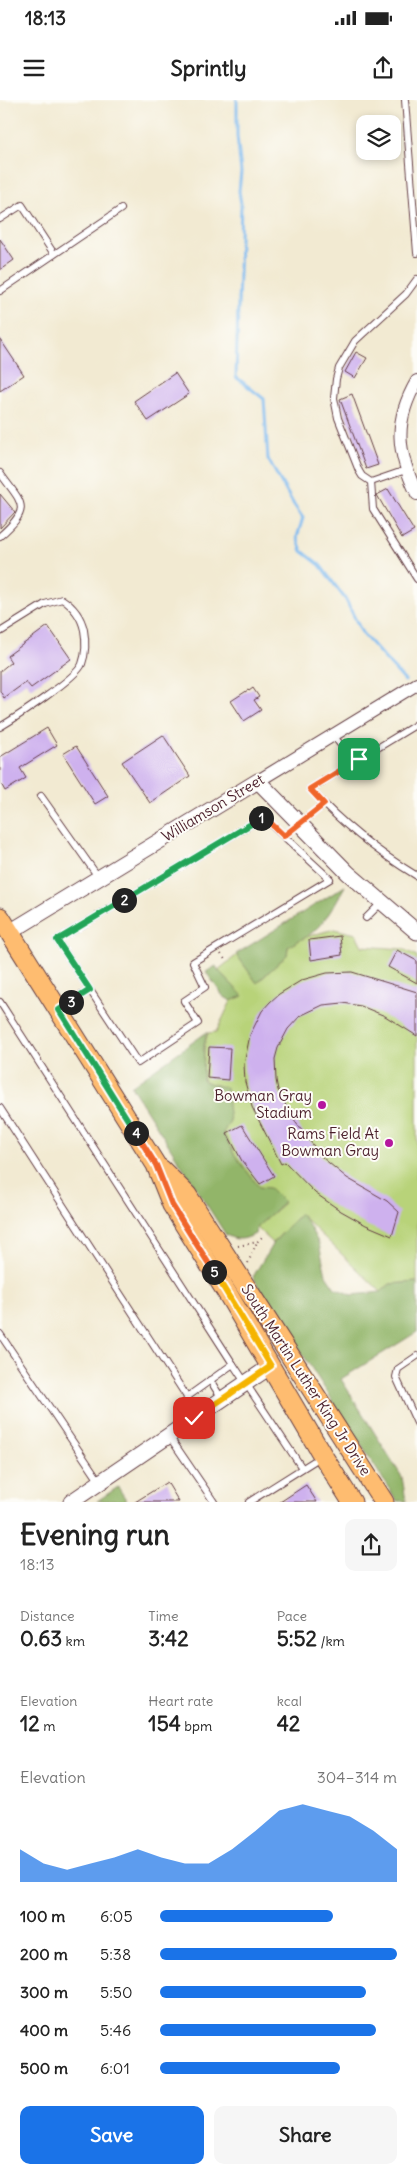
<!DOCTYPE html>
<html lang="en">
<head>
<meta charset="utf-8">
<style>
  :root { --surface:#fff; --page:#f6f6f6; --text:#222; --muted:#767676; --accent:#1a73e8 }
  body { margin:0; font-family:Delius,sans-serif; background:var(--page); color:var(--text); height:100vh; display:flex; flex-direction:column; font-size:19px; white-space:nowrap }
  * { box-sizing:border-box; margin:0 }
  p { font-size:16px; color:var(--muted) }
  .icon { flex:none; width:28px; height:28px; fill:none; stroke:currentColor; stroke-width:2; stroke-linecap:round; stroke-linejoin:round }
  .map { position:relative; height:1402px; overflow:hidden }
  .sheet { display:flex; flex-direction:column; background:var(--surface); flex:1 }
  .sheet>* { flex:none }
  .fabs { position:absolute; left:356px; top:15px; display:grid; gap:10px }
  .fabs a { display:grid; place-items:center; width:45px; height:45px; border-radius:10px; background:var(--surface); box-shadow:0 2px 8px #0003; font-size:25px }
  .pin { position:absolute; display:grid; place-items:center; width:42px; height:42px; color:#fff; margin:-21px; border-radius:10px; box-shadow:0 2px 8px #0006 }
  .km { position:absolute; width:25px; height:25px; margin:-12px; border-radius:50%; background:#222; color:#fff; font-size:14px; line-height:25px; text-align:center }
  .round { display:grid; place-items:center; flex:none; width:52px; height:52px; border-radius:10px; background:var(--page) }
  .headline { display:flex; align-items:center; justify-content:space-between; height:85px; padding:0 20px }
  h1 { font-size:28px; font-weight:800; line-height:38px }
  .metrics { display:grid; grid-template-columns:repeat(3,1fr); gap:8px; height:85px; padding:5px 20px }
  .metrics div { display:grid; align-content:center }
  .metrics b { font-size:21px; font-weight:800 }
  .metrics small { font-size:14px; font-weight:400 }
  .metrics p { font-size:14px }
  .chart { height:140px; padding:10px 20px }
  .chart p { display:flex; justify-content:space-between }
  .chart svg { width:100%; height:90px; margin-top:5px; fill:var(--accent); opacity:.7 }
  .primary-button { display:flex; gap:10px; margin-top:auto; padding:10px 20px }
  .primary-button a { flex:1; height:58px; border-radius:10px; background:var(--accent); color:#fff; font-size:20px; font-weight:800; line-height:58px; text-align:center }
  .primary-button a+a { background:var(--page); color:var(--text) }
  ul { padding:0 20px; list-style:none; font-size:16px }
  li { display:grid; grid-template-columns:80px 60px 1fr; align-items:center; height:38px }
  li i { height:12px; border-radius:6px; background:var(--accent) }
  .status { display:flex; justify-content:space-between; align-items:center; height:35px; padding:0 25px; background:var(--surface); direction:ltr }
  .status svg { height:14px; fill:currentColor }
  header { display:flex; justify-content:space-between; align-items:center; height:65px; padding:0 20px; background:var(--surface); font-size:22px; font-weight:800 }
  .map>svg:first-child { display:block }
  .green { fill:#b8d379; stroke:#817952 }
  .forest { fill:#92b569; stroke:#6e6a4a }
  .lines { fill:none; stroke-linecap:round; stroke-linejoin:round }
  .stream { stroke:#7cb9ef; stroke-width:3 }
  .building { fill:#ceb1ee }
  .service-casing { stroke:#633d44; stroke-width:8 }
  .minor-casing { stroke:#633d44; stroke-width:14 }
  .tertiary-casing { stroke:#633d44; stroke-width:17 }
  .primary-casing { stroke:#633d44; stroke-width:21 }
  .path { stroke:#633d44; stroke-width:2; stroke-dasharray:1 4; stroke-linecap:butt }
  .service { stroke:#fff; stroke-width:6 }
  .minor { stroke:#fff; stroke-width:12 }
  .tertiary { stroke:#fff; stroke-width:15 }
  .primary { stroke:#febc70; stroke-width:19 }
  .split-1-casing { stroke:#fff; stroke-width:10 }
  .split-2-casing { stroke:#fff; stroke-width:10 }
  .split-3-casing { stroke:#fff; stroke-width:10 }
  .split-4-casing { stroke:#fff; stroke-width:10 }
  .split-5-casing { stroke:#fff; stroke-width:10 }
  .split-6-casing { stroke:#fff; stroke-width:10 }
  .split-7-casing { stroke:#fff; stroke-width:10 }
  .split-1 { stroke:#f0652b; stroke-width:6 }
  .split-2 { stroke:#22a559; stroke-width:6 }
  .split-3 { stroke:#22a559; stroke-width:6 }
  .split-4 { stroke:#22a559; stroke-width:6 }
  .split-5 { stroke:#f0652b; stroke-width:6 }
  .split-6 { stroke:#f5b400; stroke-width:6 }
  .split-7 { stroke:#f5b400; stroke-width:6 }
  .poi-dot { fill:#b5179e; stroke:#fdfcf7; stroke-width:2 }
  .labels { text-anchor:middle; stroke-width:4; stroke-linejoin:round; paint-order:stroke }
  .street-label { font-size:15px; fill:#4a1f2b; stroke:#fdfcf7 }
  .poi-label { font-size:15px; fill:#4a1f2b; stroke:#fdfcf7; text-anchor:end }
</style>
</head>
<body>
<div class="status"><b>18:13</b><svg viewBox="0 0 49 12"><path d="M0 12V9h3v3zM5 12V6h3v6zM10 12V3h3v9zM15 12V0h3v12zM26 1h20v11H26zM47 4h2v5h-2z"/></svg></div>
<header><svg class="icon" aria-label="menu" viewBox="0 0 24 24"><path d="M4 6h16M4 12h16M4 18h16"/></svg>Sprintly<svg class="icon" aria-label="share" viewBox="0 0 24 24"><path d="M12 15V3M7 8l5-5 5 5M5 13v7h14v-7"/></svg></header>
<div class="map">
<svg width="417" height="1402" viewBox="0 0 417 1402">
  <rect width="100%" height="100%" fill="#fdfcf7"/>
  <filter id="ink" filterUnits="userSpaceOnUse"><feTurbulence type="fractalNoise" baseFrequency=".02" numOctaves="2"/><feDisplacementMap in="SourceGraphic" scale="10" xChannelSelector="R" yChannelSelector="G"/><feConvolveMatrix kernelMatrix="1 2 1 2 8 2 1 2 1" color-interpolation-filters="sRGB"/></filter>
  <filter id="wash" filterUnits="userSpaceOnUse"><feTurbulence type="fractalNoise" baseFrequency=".0096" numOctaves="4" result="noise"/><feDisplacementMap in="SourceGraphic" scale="20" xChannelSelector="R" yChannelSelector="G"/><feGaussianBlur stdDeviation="1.12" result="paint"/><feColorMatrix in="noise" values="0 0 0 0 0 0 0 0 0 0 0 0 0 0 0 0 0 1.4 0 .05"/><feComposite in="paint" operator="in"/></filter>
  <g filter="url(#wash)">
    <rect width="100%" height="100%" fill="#f2ead2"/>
    <path class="green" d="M334,829L356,834L362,846L403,849L417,856V1182L390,1184L381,1192L300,1114L273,1143L256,1127L284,1103L259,1088L234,1054L223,1033L203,981L204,946L208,933L216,932L231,901L242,896L218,870L237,855L257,883L287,855L288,847L299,839Z"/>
    <g class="forest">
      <path d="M345,786C335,804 324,826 306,837C300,840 294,843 288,847L287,855L257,883L236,854Z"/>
      <path d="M216,866L218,870L243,896L231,901L223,896L206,872Z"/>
      <path d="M207,932L204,946L203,981L226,988L230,1021L223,1033L234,1054L259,1087L270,1088L284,1102L257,1127L255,1134C244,1140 237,1141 226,1135L131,986Z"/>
      <path d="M300,1114L307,1122L319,1144L326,1175L335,1188L352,1195L381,1192L390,1184L417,1182V1232L341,1279L402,1377L406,1401H397L253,1177L273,1143Z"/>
      <path d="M118,1387L127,1401H97Z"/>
    </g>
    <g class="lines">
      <path class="stream" d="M237,0V36L241,72L239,91L241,104L236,277L264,299L268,359L294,405L303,418L297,437L302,451L320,465L346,500L362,533L405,581"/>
    </g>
    <g id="blocks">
      <g class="building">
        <path d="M0,139L14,160L0,170Z"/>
        <path d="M0,239L24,275L0,291Z"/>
        <path d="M356,252L367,258L355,278L345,272Z"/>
        <path d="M175,273L189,294L148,321L134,301Z"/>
        <path d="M352,294L378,365L366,369L340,299Z"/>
        <path d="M388,389L414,431L402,438L377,395Z"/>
        <path d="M0,394L15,412L0,428Z"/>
        <path d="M48,526L71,559L31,588L26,582L4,598L0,591V571L11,562L7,556Z"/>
        <path d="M253,588L259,597L254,600L261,610L244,621L231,601L248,590L249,591Z"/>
        <path d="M47,628L57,645L20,668L26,678L5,691L0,682V657Z"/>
        <path d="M163,635L190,676L150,703L122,662Z"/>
        <path d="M76,646L108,696L95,704L63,654Z"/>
        <path d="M340,836L342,855L311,860L309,840Z"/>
        <path d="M397,850L417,861V883L388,867Z"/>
        <path d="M352,872L417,892V936L385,916L361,906L343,903L323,905L300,916L288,929L278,948L275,959L276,980L278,990L293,1019L323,1058L347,1078L387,1101L399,1112L392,1136L366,1125L341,1111L315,1093L285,1062L281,1064L252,1007L245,982L244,964L250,935L262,911L270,902L279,894L302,880L327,873Z"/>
        <path d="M209,947L230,948L228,980L207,978Z"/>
        <path d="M242,1025L274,1076L260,1084L242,1061L227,1033Z"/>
        <path d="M167,1382L179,1402H135Z"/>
        <path d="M306,1385L317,1402H280Z"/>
      </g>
    </g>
  </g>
  <g filter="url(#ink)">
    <use href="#blocks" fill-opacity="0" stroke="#633d44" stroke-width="1"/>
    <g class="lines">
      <g class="service-casing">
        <g id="service">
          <path d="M405,0L417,153"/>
          <path d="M0,119L22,105L54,154"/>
          <path d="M0,191L121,109"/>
          <path d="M406,370L371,382L362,376L359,371L338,318L334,298L336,279L339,268L355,241L406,194L417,179"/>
          <path d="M0,373C22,404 33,407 0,436"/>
          <path d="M371,382L373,409L417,479"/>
          <path d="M0,532L45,504L62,499C74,507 81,516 84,530C86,541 86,553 82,564C77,578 15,618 0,627"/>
          <path d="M417,624L310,689C340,722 379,753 417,776"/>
          <path d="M333,635L354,662"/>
          <path d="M41,696L99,778"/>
          <path d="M263,717L330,779L193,862L205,887L184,901L198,923L138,963L57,840Z"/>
          <path d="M284,736L324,704"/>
          <path d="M366,818L381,803"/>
          <path d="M0,902L233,1264L187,1297L0,1008"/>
          <path d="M61,908L90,890"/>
          <path d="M0,1234L100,1382"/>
          <path d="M417,1256L398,1269L396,1277L417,1323"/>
          <path d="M233,1264L302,1368"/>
          <path d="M210,1280L222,1299"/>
          <path d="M187,1297L186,1304L195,1318"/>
          <path d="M169,1336L214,1402"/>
          <path d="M249,1402L322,1356"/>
        </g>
      </g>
      <g class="minor-casing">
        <g id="minor">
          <path d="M417,281C393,322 397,352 417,394"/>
          <path d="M258,681L417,584"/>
        </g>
      </g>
      <g class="tertiary-casing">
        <g id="tertiary">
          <path d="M10,832L258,681L348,773L417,832"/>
          <path d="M71,1402L271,1266"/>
        </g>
      </g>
      <g class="primary-casing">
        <g id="primary">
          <path d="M0,817L156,1065L172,1105L229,1196L323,1356L352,1402"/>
          <path d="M161,1069L187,1095L384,1402"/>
        </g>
      </g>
      <g class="path">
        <path d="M221,854L227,862"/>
        <path d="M238,1146L257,1142L264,1135"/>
        <path d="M248,1163L257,1142"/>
      </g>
      <use href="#service" class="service"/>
      <use href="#minor" class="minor"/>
      <use href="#tertiary" class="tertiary"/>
      <use href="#primary" class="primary"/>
    </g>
  </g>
  <g class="lines" filter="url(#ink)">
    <g class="split-1-casing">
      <path id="split-1" d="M261,718L263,716L284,736L324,704L310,689L359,659"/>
    </g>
    <g class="split-2-casing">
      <path id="split-2" d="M124,800L261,718"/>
    </g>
    <g class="split-3-casing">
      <path id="split-3" d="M71,902L90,890L57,840L124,800"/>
    </g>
    <g class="split-4-casing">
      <path id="split-4" d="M71,902L59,910L136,1033"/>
    </g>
    <g class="split-5-casing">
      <path id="split-5" d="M136,1033L156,1065L172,1105L214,1172"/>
    </g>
    <g class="split-6-casing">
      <path id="split-6" d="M214,1172L271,1266L230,1294"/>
    </g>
    <g class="split-7-casing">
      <path id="split-7" d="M194,1318L230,1294"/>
    </g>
    <use href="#split-1" class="split-1"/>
    <use href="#split-2" class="split-2"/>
    <use href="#split-3" class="split-3"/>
    <use href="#split-4" class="split-4"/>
    <use href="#split-5" class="split-5"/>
    <use href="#split-6" class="split-6"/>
    <use href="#split-7" class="split-7"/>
  </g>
  <g class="poi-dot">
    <circle cx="322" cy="1005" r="5"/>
    <circle cx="389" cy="1043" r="5"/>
  </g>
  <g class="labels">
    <g class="street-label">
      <text transform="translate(213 708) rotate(-31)" y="5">Williamson Street</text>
      <text transform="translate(306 1280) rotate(57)" y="5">South Martin Luther King Jr Drive</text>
    </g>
    <g class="poi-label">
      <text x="312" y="1001">Bowman Gray<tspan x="312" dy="17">Stadium</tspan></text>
      <text x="379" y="1039">Rams Field At<tspan x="379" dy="17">Bowman Gray</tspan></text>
    </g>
  </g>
</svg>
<div class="fabs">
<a><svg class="icon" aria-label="layers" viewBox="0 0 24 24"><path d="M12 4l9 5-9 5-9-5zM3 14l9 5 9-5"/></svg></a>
</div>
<div class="pin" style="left:359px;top:659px;background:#1e9e55"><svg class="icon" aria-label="arrive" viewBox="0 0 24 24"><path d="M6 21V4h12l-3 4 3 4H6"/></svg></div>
<div class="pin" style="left:194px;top:1318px;background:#d93025"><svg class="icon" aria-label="check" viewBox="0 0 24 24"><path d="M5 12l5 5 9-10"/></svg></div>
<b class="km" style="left:261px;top:718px">1</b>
<b class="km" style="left:124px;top:800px">2</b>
<b class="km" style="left:71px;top:902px">3</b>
<b class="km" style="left:136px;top:1033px">4</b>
<b class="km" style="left:214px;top:1172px">5</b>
</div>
<section class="sheet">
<div class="headline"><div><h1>Evening run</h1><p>18:13</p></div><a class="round"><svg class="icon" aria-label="share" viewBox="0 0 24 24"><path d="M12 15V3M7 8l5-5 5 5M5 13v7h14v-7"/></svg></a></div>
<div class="metrics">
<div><p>Distance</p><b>0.63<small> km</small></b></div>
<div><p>Time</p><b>3:42</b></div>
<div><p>Pace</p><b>5:52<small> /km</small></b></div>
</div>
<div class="metrics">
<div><p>Elevation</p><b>12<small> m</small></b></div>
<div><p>Heart rate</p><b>154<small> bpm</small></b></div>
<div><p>kcal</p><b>42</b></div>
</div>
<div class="chart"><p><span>Elevation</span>304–314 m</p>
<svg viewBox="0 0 160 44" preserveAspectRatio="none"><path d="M0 44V28L10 35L20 38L30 35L40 32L50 28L60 32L70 35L80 35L90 28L100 19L110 9L120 6L130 9L140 12L150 19L160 28V44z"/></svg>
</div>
<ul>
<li><b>100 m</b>6:05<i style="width:73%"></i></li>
<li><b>200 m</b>5:38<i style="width:100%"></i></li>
<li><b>300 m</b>5:50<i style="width:87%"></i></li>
<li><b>400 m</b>5:46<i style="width:91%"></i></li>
<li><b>500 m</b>6:01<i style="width:76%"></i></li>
</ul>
<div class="primary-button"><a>Save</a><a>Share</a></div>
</section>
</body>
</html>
